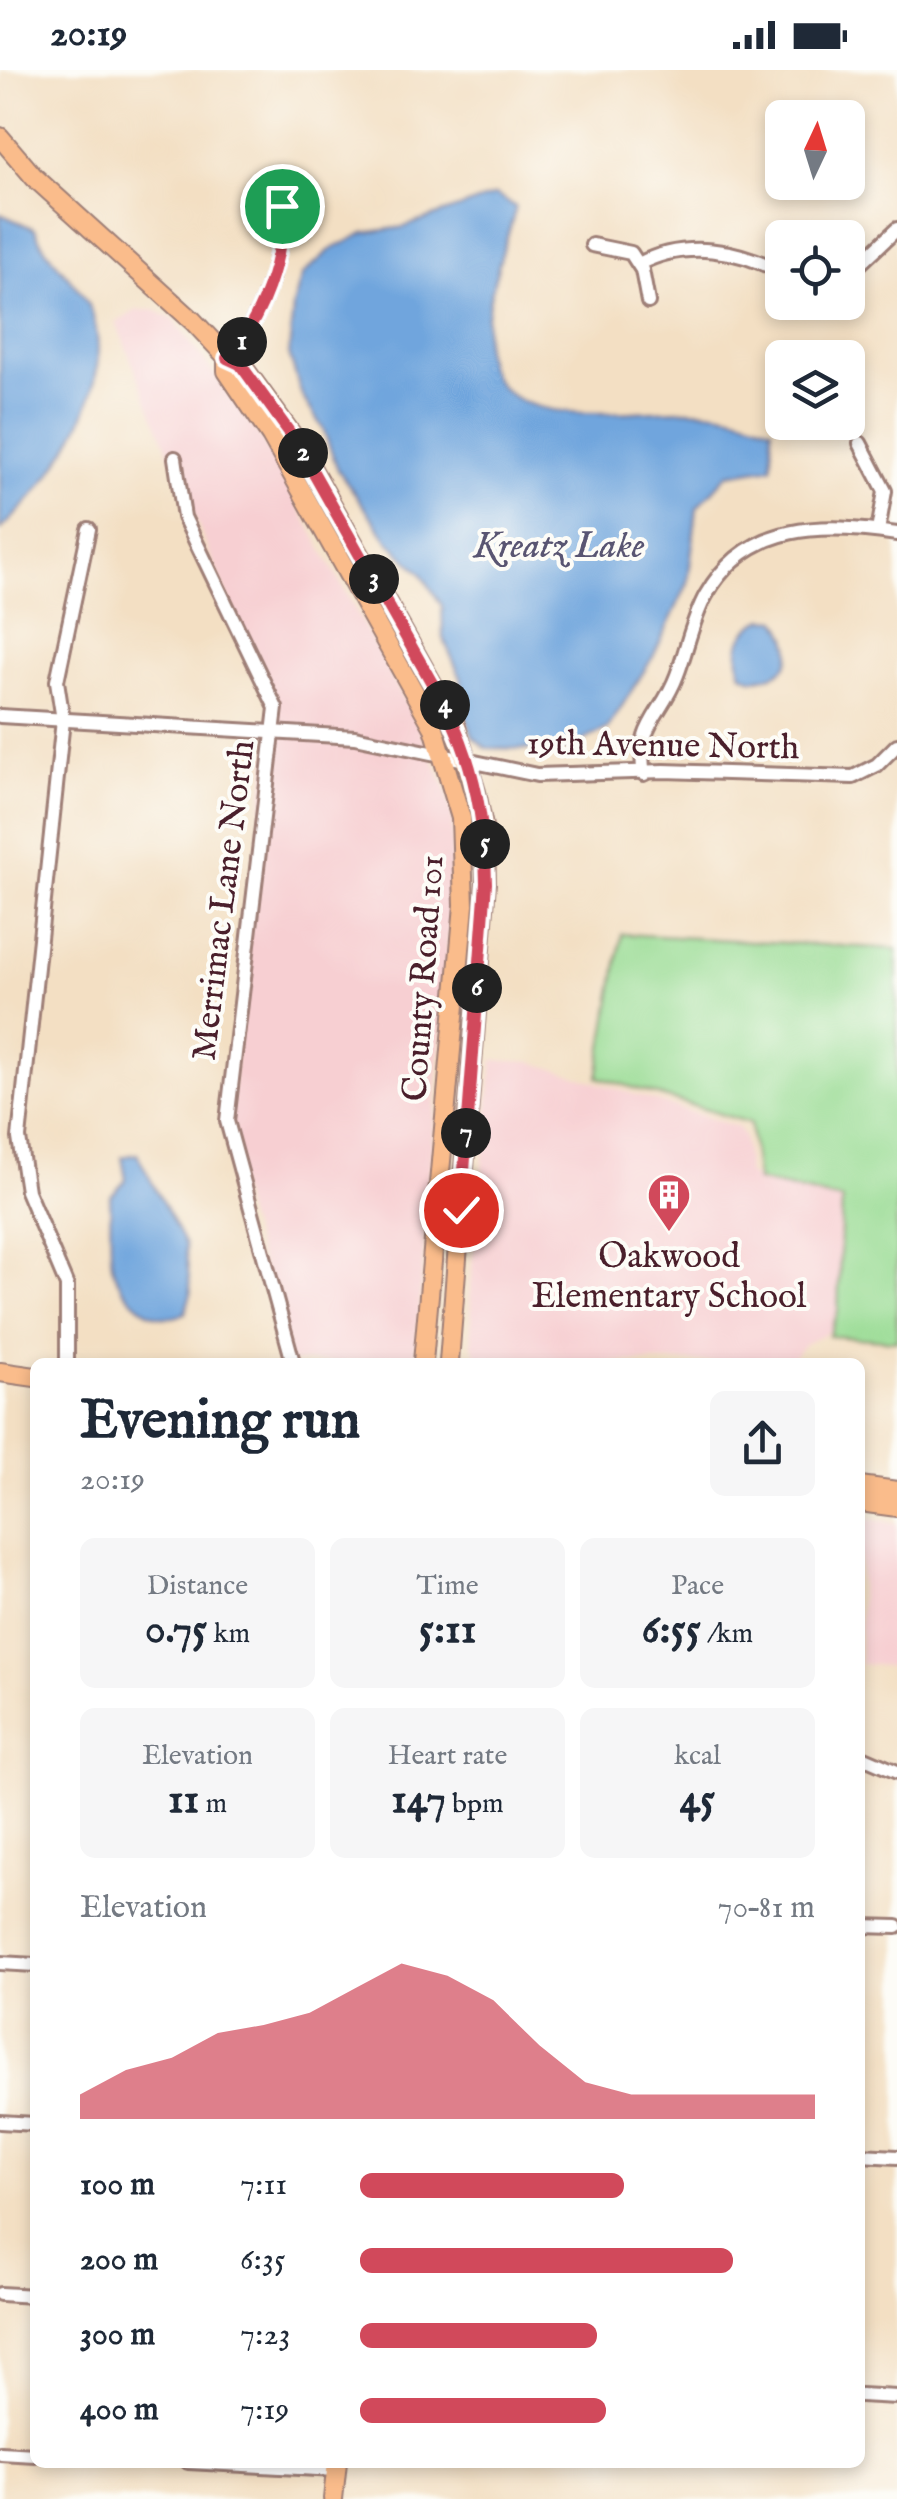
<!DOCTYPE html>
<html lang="en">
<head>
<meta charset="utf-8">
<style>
  :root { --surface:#fff; --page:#f6f6f7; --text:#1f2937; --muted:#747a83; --accent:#d1495b }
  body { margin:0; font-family:"IM FELL English",serif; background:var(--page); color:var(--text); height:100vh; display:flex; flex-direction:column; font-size:38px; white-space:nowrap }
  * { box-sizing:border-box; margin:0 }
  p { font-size:32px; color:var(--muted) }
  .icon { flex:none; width:55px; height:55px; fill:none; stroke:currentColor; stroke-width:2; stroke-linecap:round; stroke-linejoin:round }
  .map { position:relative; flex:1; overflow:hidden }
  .drawer { position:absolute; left:30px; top:1288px; width:835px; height:1110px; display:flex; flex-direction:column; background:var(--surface); border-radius:15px; box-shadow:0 5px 15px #0003 }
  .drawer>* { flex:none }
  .needle { width:65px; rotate:4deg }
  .controls { position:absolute; left:765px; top:30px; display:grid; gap:20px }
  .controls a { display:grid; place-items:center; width:100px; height:100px; border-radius:15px; background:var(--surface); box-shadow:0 5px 15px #0003; font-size:50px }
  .pin { position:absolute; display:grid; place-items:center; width:85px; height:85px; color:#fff; margin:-42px; border:5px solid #fff; border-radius:50%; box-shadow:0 2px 10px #0007 }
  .km { position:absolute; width:50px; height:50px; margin:-25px; border-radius:50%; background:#222; color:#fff; font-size:28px; line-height:50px; text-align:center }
  .round { display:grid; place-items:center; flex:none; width:105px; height:105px; border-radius:15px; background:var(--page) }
  .summary { display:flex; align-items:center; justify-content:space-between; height:170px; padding:0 50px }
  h1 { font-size:55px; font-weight:700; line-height:75px }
  .figures { display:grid; grid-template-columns:repeat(3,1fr); gap:15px; height:170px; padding:10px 50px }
  .figures div { display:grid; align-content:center; border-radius:15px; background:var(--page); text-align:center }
  .figures b { font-size:42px; font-weight:700 }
  .figures small { font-size:28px; font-weight:400 }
  .figures p { font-size:28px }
  .chart { height:280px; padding:20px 50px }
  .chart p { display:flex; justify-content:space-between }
  .chart svg { width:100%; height:180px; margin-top:10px; fill:var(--accent); opacity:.7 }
  ul { padding:0 50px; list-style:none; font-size:32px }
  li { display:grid; grid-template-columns:160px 120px 1fr; align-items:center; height:75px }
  li i { height:25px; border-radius:12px; background:var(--accent) }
  .status { display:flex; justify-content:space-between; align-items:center; height:70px; padding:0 50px; background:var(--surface); direction:ltr }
  .status svg { height:28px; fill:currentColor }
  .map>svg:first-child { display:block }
  .built { fill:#f7cfd2 }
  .green { fill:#9adc94; stroke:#727e60; stroke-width:2.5 }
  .water { fill:#6fa5dd; stroke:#5c6284; stroke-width:2.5 }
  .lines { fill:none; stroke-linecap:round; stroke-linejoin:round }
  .minor-casing { stroke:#9e7f77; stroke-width:18 }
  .major-casing { stroke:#9e7f77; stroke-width:22 }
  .minor { stroke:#fff; stroke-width:12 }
  .major { stroke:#fabc8b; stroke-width:18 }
  .route-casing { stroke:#fff; stroke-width:20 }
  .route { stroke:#d1495b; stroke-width:12 }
  .labels { text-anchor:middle; stroke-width:8; stroke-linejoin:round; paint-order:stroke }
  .street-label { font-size:35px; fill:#4a1f2b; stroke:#fdfcf7 }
  .poi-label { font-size:35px; fill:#4a1f2b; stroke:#fdfcf7 }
  .water-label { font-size:38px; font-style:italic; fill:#595572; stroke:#fdfcf7 }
</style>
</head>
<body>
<div class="status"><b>20:19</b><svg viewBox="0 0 49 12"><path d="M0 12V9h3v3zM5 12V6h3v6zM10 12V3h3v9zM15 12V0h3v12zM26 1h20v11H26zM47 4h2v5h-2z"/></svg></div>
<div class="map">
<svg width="897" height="2429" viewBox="0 0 897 2429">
  <rect width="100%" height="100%" fill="#fdfcf7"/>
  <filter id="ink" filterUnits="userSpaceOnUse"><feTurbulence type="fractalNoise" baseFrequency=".01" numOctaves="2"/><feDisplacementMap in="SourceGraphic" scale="20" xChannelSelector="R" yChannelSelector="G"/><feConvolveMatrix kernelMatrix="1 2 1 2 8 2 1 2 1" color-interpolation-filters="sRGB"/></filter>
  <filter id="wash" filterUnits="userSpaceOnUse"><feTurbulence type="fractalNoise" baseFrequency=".0048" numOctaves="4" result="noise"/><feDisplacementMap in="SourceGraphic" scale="40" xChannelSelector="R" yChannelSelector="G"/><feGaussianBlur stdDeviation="2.25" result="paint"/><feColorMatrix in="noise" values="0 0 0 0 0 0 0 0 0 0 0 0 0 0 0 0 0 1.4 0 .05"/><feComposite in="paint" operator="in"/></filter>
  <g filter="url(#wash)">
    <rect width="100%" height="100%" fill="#f3dfc3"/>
    <g class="built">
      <path d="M137,240H154L174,250L262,369L415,649L445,716L453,749L449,862L415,1292H288L284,1264L246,1146L227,1071L272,637L116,253Z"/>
      <path d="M493,990L532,992L738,1057L744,1067L748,1104L757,1110L843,1130L837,1245L831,1261L805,1274L789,1292H479L472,1275L470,1214Z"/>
      <path d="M860,1448L897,1453V1597L860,1594Z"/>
    </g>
    <path class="green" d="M622,864L897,879V1271L829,1266L838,1242L842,1130L757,1111L750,1053L598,1007Z"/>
    <g class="water">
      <path d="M495,125L516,137C504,180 485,227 485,271C484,369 630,338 690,340C720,340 745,347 772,358V397L728,404L697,438L688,513L653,587L608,658L565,680L486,678L473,667L466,647L461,608L443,568L442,536L421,503L390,473L338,400L323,359L302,326L289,284L293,236L302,205L329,181L364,163L404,157Z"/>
      <path d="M0,144L35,159C46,192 85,214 94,250C114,327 53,411 0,460Z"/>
      <path d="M764,549L778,550C798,582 795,605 753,609L742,604C734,579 740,559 764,549Z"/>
      <path d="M137,1084L185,1175L191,1224L185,1243C156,1259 122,1228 113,1199C109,1188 111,1142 110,1127L126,1110L122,1087Z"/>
    </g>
  </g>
  <g filter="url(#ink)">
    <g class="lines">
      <g class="minor-casing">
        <g id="minor">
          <path d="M592,175L631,183L642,200L648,232"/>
          <path d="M639,194C684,170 740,179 782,203"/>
          <path d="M848,205L897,159"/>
          <path d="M227,287C262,251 284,187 282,136"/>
          <path d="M860,373L885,421L878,461"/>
          <path d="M175,388L184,447L276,638L227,1051L293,1292"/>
          <path d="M0,646L355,667L537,705L664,701L853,707L877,695L897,675"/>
          <path d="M644,704C635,655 662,646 677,605C687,579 692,550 706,525C748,451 824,453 897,464"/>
          <path d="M67,1292V1216L27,1121L19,1068L63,650L57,611L89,459"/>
          <path d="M860,1686L897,1702"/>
          <path d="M860,1856L897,1857"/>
          <path d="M0,1893L35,1895"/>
          <path d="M0,2052L35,2054"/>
          <path d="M860,2085L897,2087"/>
          <path d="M0,2224L35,2226"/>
          <path d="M860,2325L897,2327"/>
          <path d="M0,2383L35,2385"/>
          <path d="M188,2392L336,2400"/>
        </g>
      </g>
      <g class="major-casing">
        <g id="major">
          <path d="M0,67L34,107L193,251L227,287L241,294L295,369L455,654L476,722L485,767L486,813L449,1292"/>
          <path d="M227,287V301L271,366L434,658L461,748L464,835L423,1292"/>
          <path d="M0,1302L35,1307"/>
          <path d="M860,1416L897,1421"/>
          <path d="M860,1432L897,1437"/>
          <path d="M333,2429L337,2392"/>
        </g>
      </g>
      <use href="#minor" class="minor"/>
      <use href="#major" class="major"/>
    </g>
  </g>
  <g class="lines" filter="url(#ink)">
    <g class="route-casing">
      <path id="route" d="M282,136C284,187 262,251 227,288L240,294L295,370L446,638C474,692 485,753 486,813L461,1140"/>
    </g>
    <use href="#route" class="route"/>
  </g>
  <defs>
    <g id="building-pin" transform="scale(2.25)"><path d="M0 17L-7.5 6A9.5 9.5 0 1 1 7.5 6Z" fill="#d1495b" stroke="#fdfcf7"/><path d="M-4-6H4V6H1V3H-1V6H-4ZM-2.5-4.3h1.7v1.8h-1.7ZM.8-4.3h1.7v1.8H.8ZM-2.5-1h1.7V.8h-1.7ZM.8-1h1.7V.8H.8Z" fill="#fff"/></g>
  </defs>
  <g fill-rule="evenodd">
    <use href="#building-pin" x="669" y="1125"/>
  </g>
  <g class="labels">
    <g class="street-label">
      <text transform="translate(663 674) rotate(1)" y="12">19th Avenue North</text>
      <text transform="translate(222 830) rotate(-83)" y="12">Merrimac Lane North</text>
      <text transform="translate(422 908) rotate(-86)" y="12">County Road 101</text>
    </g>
    <g class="poi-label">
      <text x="669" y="1197">Oakwood<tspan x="669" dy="40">Elementary School</tspan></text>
    </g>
    <g class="water-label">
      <text x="559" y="487">Kreatz Lake</text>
    </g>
  </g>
</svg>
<div class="controls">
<a><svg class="needle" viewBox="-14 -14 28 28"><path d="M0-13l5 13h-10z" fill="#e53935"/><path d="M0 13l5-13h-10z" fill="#747a83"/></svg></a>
<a><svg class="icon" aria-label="locate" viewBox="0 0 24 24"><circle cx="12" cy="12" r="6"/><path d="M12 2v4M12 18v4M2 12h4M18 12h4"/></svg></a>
<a><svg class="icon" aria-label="layers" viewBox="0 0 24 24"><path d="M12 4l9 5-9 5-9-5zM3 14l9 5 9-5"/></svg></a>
</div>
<div class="pin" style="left:282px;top:136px;background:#1e9e55"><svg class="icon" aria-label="arrive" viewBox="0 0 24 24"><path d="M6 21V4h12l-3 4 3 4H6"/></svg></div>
<div class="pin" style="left:461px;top:1140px;background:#d93025"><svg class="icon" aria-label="check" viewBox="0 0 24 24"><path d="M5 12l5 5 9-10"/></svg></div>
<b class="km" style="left:242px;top:272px">1</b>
<b class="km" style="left:303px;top:383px">2</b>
<b class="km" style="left:374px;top:509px">3</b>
<b class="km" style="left:445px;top:635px">4</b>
<b class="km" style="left:485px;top:774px">5</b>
<b class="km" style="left:477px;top:918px">6</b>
<b class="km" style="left:466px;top:1063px">7</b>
<section class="drawer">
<div class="summary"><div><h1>Evening run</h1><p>20:19</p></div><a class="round"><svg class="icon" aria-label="share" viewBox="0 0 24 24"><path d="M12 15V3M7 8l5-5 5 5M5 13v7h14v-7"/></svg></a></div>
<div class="figures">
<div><p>Distance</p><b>0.75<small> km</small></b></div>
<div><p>Time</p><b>5:11</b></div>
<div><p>Pace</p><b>6:55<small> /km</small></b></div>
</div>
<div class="figures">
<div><p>Elevation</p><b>11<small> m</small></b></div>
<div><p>Heart rate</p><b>147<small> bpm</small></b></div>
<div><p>kcal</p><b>45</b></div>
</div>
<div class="chart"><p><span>Elevation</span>70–81 m</p>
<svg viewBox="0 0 160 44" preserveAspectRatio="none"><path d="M0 44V38L10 32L20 29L30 23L40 21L50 18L60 12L70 6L80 9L90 15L100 26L110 35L120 38L130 38L140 38L150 38L160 38V44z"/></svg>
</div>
<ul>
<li><b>100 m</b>7:11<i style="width:58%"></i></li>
<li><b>200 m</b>6:35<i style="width:82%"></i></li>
<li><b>300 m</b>7:23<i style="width:52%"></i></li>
<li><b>400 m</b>7:19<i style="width:54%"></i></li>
</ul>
</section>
</div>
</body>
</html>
